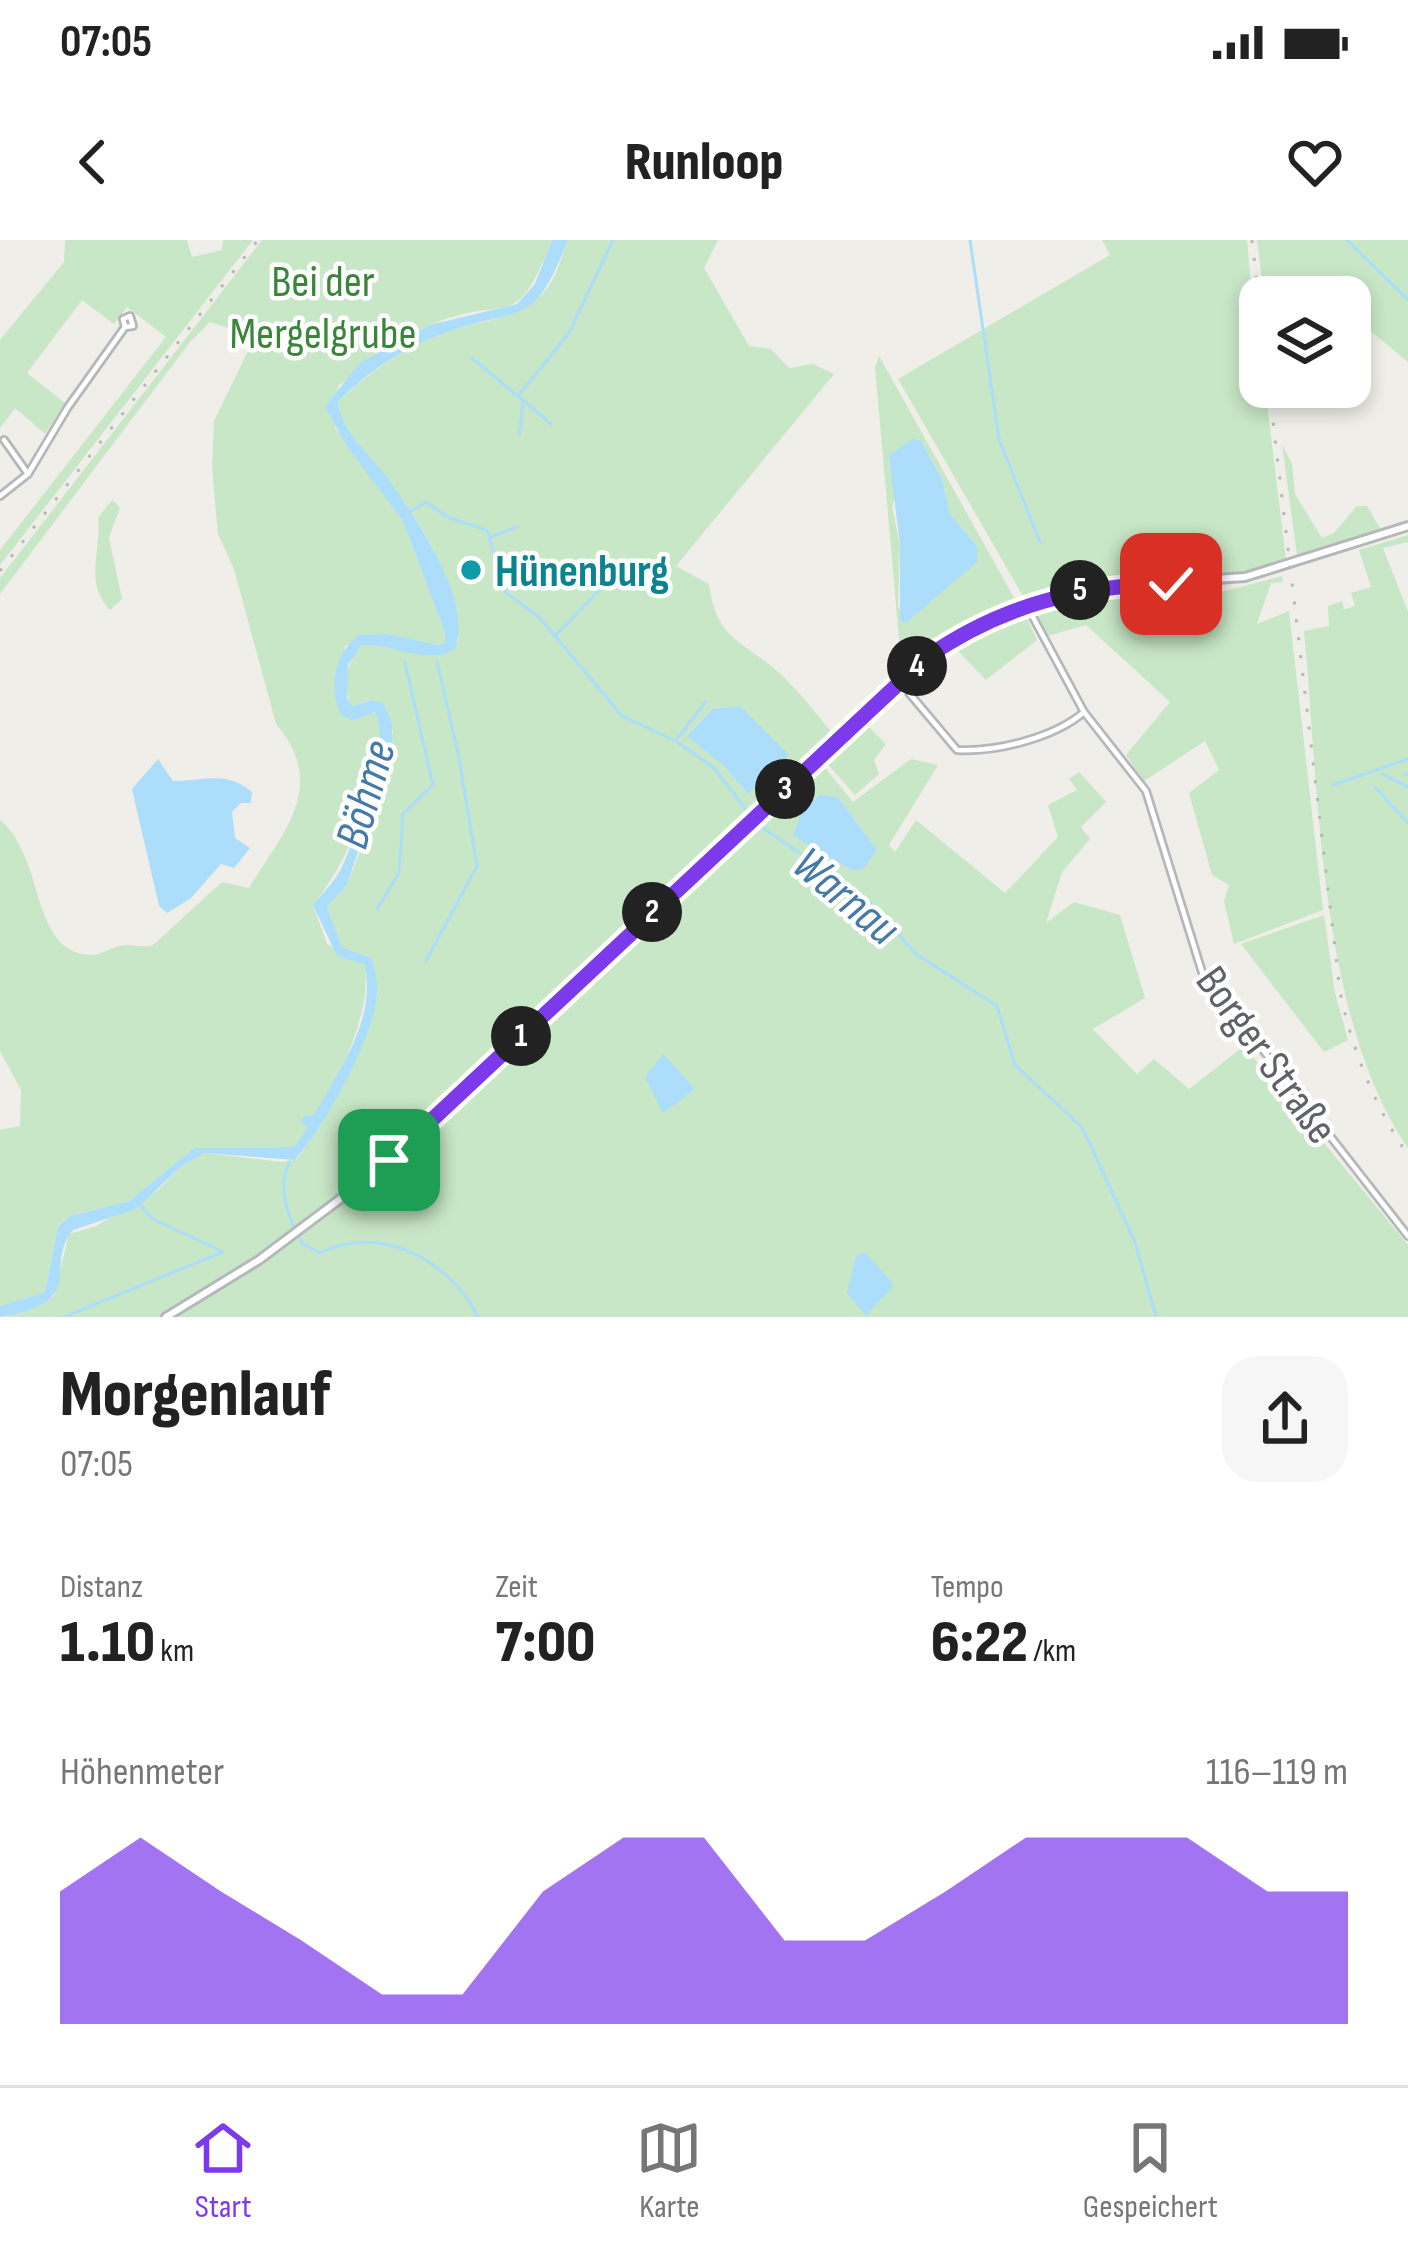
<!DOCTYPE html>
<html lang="de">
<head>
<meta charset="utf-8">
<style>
  :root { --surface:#fff; --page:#f6f6f6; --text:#222; --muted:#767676; --line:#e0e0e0; --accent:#7c3aed }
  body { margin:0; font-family:"Sofia Sans Condensed",sans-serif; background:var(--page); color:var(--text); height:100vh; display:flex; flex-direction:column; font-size:45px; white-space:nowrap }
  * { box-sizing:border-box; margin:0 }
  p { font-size:39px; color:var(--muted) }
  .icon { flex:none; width:66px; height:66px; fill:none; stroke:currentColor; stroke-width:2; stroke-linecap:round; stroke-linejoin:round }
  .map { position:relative; height:1077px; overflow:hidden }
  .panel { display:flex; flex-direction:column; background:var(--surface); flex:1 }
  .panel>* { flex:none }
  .buttons { position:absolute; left:1239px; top:36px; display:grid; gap:24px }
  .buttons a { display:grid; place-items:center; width:132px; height:132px; border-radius:24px; background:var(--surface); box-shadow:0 6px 18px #0003; font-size:60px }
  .pin { position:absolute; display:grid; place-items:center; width:102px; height:102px; color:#fff; margin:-51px; border-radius:24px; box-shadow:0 6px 18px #0006 }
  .km { position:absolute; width:60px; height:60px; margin:-30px; border-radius:50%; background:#222; color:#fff; font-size:33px; line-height:60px; text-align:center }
  .round { display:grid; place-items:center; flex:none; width:126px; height:126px; border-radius:36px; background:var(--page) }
  .headline { display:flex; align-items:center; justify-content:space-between; height:204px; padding:0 60px }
  h1 { font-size:66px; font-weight:800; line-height:90px }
  .metrics { display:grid; grid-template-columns:repeat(3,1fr); gap:18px; height:204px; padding:12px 60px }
  .metrics div { display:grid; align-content:center }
  .metrics b { font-size:60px; font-weight:800 }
  .metrics small { font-size:33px; font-weight:400 }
  .metrics p { font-size:33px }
  .chart { height:336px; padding:24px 60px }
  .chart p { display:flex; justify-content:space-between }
  .chart svg { width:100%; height:216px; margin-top:12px; fill:var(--accent); opacity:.7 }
  .status { display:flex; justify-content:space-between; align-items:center; height:84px; padding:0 60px; background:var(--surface); direction:ltr }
  .status svg { height:33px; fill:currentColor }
  header { display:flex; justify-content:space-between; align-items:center; height:156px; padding:0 60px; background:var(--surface); font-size:54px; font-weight:800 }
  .tab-bar { display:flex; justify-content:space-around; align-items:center; height:168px; border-top:3px solid var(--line); background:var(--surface); font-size:33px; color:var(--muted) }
  .tab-bar a { display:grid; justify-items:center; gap:6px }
  .tab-bar .current { color:var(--accent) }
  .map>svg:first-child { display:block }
  .green { fill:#c8e7c6; fill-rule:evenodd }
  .water { fill:#acdefc }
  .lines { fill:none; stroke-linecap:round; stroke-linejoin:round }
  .stream { stroke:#acdefc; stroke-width:3 }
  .minor-casing { stroke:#b5b8bb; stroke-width:10 }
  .tertiary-casing { stroke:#b5b8bb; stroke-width:12 }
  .minor { stroke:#fff; stroke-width:4.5 }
  .tertiary { stroke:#fff; stroke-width:6 }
  .rail { stroke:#b6b7b7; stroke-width:3; stroke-dasharray:3 15; stroke-linecap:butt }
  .route-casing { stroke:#fff; stroke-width:24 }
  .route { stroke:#7c3aed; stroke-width:15 }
  .culture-dot { fill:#0f9aa8; stroke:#fff; stroke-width:4.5 }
  .labels { text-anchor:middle; stroke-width:9; stroke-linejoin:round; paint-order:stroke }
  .park-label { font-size:45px; fill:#3a8539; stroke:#fff }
  .culture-label { font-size:45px; font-weight:bold; fill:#0d838f; stroke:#fff; text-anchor:start }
  .street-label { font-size:45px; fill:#5f6367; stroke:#fff }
  .water-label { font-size:48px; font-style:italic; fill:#447aa7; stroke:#fff }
</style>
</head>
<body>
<div class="status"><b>07:05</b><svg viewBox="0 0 49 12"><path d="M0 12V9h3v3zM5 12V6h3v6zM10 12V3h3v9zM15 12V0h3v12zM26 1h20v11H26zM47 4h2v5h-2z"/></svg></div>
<header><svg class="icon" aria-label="back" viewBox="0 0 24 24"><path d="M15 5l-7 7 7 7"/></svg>Runloop<svg class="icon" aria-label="heart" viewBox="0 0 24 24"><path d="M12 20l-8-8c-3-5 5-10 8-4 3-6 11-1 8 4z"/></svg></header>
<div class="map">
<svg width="1408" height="1077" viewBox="0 0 1408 1077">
  <rect width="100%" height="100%" fill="#f0eee8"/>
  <g class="green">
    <path d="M65,0H187L192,17L222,10L223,0H253L0,325V310L166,97L127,67L114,84L82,60L27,133L65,163L45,194L15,168L0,188V100L64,22Z"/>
    <path d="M262,0H552C514,97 510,52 433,84C400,98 368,126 338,146L335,187L403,281L445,393V403L439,405L386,394L345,406C341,432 326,467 353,481L373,472L380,479C384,537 349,621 313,665L327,704L364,724C376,773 326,869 294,907L194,908L129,961L70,976L58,985L45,1052L0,1066V890L20,886L21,850L0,811V580C46,618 29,710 89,715C100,716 113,706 125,705C136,705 142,708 153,705L222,642L249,648C283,592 329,546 276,484L234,329L218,294L212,228L214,181L248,111L240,92L210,82L190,102L0,354V338Z"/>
    <path d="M568,0H718L704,28L749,106L771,109L789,128L813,124L834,134L676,326L709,344C716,399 741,400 777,431C801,452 821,481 842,504L866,484L886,504L874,520L879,534L855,555L826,522L822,524L853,562L911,519L938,525L889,605L895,612L916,580L1005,653L1058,597L1048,565L1077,550L1069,539L1079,532L1106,562L1081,587L1090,599L1062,632L1046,683L1074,662L1120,675L1145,758L1093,789L1137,834L1154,819L1189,849L1244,806L1408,1005V1077H4L43,1064L54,1056L69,994L96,986L157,951L183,925L205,913L283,922L298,918L322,883L373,772L378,754L372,718L342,707L327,667L347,645L361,608L393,491L372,460L353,466C339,447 347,423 361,406L375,404L434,416L458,402C460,341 419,279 383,233C367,212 341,189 338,162C369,132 408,105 449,91C485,79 527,79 550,44C558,32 562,14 568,0ZM741,466L748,554L692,490L712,469ZM838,557L877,610L852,630L846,623Z"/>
    <path d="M1102,0H1247L1260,147H1265L1286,320L1242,334L1106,340L1024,358L898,139L1110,15Z"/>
    <path d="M1257,0H1408V122L1350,74V57H1264Z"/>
    <path d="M879,116L1017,363L962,388L902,432L875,127ZM921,201L942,239L950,274L977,306V321L906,383L898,366L900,305L892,266Z"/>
    <path d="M1282,204L1292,224L1295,254L1322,298L1334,293L1357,266H1367L1381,290L1297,315Z"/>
    <path d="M112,260L120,267L109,298L122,359L110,370C83,342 102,312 98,278Z"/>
    <path d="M1408,295V302L1383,308L1408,372V908C1318,778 1319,546 1304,391L1329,386L1328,366L1342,361L1344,369L1336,372L1355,366L1351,353L1371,347L1359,310Z"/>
    <path d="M1282,336L1283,342L1271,343L1257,384L1289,371L1323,670L1234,704L1224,661L1229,645L1212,635L1189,553L1219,530L1205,501L1144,541L1126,515L1170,462L1086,385L1044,397L1035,375L1086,359L1225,351Z"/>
    <path d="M1025,374L1037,400L986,440L957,410Z"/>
    <path d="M1324,675L1335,753L1348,800L1324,812L1241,704Z"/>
  </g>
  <g class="water">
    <path d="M552,0H568C534,86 527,66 450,91C408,105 368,131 338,162C341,189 367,212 383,232C412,271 474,359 455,409C425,428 391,401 361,406L348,425L347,458L353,466L372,460L383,463L392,483V508L347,645L327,667L342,707L372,718C374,730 379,744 377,756C372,801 325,886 295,920L205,913L183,925L136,969L73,990C42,1028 91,1062 0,1077V1066L45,1052L58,986L70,976L129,961L194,908L294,907L308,888L301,882L304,876L314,875C339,830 378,777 364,724L337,716L313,665C322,653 336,641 342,627C355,599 394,495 374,472L353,481L341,475C328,447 334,415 358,395L387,394L439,405L445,403V393L403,281L346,205L325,166L360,123L430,85L517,64L535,44Z"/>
    <path d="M913,199L921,201L942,239L950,274L977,306V322L906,383L900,381V305L889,215Z"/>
    <path d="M740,466L789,515L748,554L724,526L687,496L712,469Z"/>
    <path d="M158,519L173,541C205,541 226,530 252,552L251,563H241L232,572L235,598L250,608L234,628L221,624L190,659L167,673L159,666L132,549Z"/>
    <path d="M820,555L838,557L877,610L863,629L852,630L793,596L802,570Z"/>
    <path d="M663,814L695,849L663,873L645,837Z"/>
    <path d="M865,1012L894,1045L866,1076L847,1053L856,1016Z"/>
  </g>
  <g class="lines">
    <g class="stream">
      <path d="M970,0L999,199L1040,302"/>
      <path d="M1347,0L1408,60"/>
      <path d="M472,118L551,184"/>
      <path d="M518,156L569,93L613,0"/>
      <path d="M519,195L523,161"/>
      <path d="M411,271L426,262L449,278L487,290L506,353L540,378L622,476L676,501L714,528L757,584L867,659L916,714L997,766L1015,825L1082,887L1135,1002L1156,1077"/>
      <path d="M491,297L517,287"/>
      <path d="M554,397L610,339"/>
      <path d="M678,498L706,461"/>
      <path d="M1382,534L1408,547"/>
      <path d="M1405,535L1408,533"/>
      <path d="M1333,545L1408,519"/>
      <path d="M1375,547L1408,583"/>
      <path d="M377,669L399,633L403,574L433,545L405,423"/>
      <path d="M426,721L477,626L458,513L437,422"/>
      <path d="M290,922C276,946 289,982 303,1004L320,1013C381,983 450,1020 478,1077"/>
      <path d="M64,1077L223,1012L151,978L140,964"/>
    </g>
    <g class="minor-casing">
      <g id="minor">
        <path d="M4,200L28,234"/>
        <path d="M0,256L28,234L68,167L125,87L133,86L130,76L123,79L125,87"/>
        <path d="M1028,368L1084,472L1146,551L1202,732L1408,996"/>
        <path d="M899,441L957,510C996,512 1054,498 1084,472"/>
      </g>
    </g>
    <g class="tertiary-casing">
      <path id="tertiary" d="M166,1077L259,1020L368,938L899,441L951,401L1027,365L1096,347L1245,337L1408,286"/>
    </g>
    <use href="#minor" class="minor"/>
    <use href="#tertiary" class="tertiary"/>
    <g class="rail">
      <path d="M1252,0L1260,69"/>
      <path d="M1269,147L1340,751C1351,807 1375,868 1408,915"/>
      <path d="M0,331L258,0"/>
    </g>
  </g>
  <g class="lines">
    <g class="route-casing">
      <path id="route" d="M389,920L927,417C1002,365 1081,345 1171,344"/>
    </g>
    <use href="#route" class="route"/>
  </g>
  <circle class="culture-dot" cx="471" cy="330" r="12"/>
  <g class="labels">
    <g class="park-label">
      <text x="323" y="56">Bei der<tspan x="323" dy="52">Mergelgrube</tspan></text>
    </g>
    <g class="culture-label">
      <text x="495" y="346">Hünenburg</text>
    </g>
    <g class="street-label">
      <text transform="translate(1268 814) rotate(54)" y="16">Borger Straße</text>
    </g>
    <g class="water-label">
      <text transform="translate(364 554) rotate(-74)" y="17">Böhme</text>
      <text transform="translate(847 655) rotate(40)" y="17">Warnau</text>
    </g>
  </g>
</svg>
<div class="buttons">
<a><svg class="icon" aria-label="layers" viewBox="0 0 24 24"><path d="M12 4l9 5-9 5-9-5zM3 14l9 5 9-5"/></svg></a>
</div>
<div class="pin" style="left:389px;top:920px;background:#1e9e55"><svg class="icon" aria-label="arrive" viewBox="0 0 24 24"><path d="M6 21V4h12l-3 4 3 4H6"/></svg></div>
<div class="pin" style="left:1171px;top:344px;background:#d93025"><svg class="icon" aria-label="check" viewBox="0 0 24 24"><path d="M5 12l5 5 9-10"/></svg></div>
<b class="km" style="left:521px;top:796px">1</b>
<b class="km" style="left:652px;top:672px">2</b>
<b class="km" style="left:785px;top:549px">3</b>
<b class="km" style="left:917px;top:426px">4</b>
<b class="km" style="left:1080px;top:350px">5</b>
</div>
<section class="panel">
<div class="headline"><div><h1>Morgenlauf</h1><p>07:05</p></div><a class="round"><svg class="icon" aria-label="share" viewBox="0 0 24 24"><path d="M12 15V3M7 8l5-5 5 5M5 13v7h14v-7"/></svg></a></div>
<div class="metrics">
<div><p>Distanz</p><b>1.10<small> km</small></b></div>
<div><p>Zeit</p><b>7:00</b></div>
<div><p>Tempo</p><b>6:22<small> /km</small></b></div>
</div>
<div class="chart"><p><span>Höhenmeter</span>116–119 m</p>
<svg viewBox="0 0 160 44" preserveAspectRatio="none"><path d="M0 44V17L10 6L20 17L30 27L40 38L50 38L60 17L70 6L80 6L90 27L100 27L110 17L120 6L130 6L140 6L150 17L160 17V44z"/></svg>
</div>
</section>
<nav class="tab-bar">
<a class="current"><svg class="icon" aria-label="home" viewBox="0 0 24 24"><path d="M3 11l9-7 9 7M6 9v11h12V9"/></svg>Start</a>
<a><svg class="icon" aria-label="map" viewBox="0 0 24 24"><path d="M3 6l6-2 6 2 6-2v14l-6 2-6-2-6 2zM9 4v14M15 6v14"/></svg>Karte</a>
<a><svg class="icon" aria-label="saved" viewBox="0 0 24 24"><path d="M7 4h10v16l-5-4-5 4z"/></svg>Gespeichert</a>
</nav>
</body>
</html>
